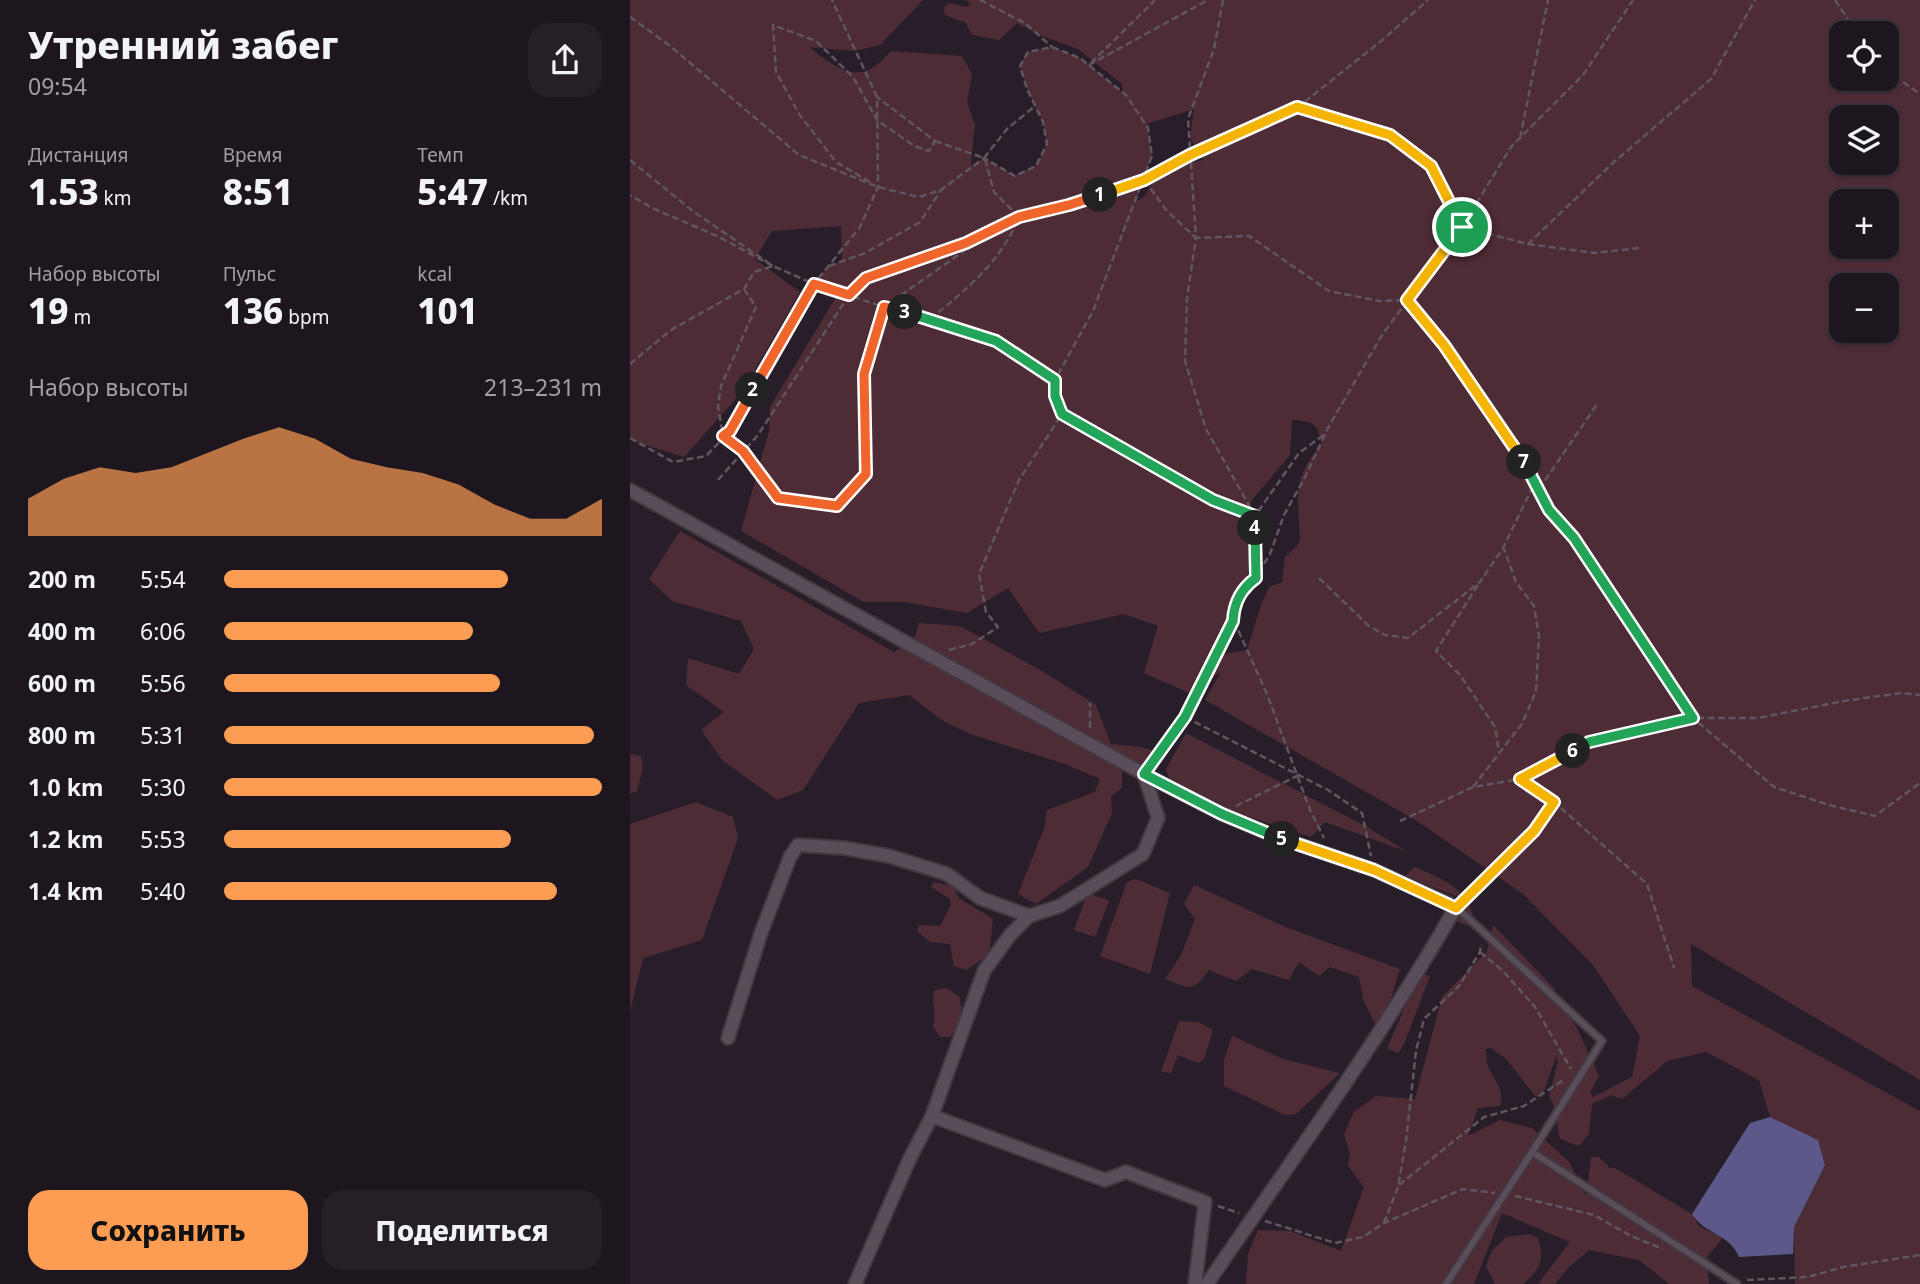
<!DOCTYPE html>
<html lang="ru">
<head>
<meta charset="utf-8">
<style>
  :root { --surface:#1e161f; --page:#261f28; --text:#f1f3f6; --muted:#a19fa4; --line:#3c353d; --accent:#fd9d54 }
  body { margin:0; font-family:"Noto Sans",sans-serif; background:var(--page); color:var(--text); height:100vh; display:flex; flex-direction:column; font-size:26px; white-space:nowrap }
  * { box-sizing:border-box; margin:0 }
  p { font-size:23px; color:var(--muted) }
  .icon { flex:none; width:38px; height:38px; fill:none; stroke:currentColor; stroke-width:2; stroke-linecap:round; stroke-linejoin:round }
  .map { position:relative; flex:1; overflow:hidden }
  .sheet { display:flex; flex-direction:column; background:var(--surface); width:630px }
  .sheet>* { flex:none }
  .buttons { position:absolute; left:1199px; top:21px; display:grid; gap:14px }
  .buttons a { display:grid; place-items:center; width:70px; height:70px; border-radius:14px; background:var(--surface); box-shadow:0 2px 5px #0004,0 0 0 2px var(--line); font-size:35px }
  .pin { position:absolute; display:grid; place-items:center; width:60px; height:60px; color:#fff; margin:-30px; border:4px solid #fff; border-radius:50%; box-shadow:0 2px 7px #0007 }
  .km { position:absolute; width:35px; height:35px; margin:-18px; border-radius:50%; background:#222; color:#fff; font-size:19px; line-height:35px; text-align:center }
  .round { display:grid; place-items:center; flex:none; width:74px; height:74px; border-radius:21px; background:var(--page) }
  .summary { display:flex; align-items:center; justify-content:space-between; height:119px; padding:0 28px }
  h1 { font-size:38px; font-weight:800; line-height:52px }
  .stats { display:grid; grid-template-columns:repeat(3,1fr); gap:10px; height:119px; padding:7px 28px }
  .stats div { display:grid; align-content:center }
  .stats b { font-size:35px; font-weight:800 }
  .stats small { font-size:19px; font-weight:400 }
  .stats p { font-size:19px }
  .chart { height:196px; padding:14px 28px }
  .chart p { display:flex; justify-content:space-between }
  .chart svg { width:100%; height:126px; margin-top:7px; fill:var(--accent); opacity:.7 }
  .button { display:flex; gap:14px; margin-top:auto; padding:14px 28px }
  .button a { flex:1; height:80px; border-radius:21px; background:var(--accent); color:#111; font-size:28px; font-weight:800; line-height:80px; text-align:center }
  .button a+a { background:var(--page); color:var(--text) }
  ul { padding:0 28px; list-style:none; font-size:23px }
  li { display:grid; grid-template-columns:112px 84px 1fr; align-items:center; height:52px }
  li i { height:18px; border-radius:9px; background:var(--accent) }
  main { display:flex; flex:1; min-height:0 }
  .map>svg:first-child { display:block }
  .green { fill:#4e2c36; fill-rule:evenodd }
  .water { fill:#5c5889 }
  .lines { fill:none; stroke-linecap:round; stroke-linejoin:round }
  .service-casing { stroke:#413841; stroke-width:10 }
  .minor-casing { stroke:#413841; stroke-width:16 }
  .path { stroke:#5f565f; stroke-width:2.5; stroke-dasharray:7 3.5; stroke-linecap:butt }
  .service { stroke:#594d5a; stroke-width:6 }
  .minor { stroke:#594d5a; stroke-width:12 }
  .split-1-casing { stroke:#fff; stroke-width:14 }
  .split-2-casing { stroke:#fff; stroke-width:14 }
  .split-3-casing { stroke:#fff; stroke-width:14 }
  .split-4-casing { stroke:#fff; stroke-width:14 }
  .split-5-casing { stroke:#fff; stroke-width:14 }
  .split-6-casing { stroke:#fff; stroke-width:14 }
  .split-7-casing { stroke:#fff; stroke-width:14 }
  .split-8-casing { stroke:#fff; stroke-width:14 }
  .split-1 { stroke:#f5b400; stroke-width:9 }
  .split-2 { stroke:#f0652b; stroke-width:9 }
  .split-3 { stroke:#f0652b; stroke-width:9 }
  .split-4 { stroke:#22a559; stroke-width:9 }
  .split-5 { stroke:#22a559; stroke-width:9 }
  .split-6 { stroke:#f5b400; stroke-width:9 }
  .split-7 { stroke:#22a559; stroke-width:9 }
  .split-8 { stroke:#f5b400; stroke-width:9 }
</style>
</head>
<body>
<main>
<section class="sheet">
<div class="summary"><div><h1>Утренний забег</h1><p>09:54</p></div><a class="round"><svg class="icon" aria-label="share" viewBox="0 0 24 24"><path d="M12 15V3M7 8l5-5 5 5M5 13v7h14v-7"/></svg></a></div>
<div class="stats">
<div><p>Дистанция</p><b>1.53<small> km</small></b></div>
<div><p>Время</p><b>8:51</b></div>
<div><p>Темп</p><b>5:47<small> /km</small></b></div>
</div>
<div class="stats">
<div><p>Набор высоты</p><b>19<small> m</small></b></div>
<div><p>Пульс</p><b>136<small> bpm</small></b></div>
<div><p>kcal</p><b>101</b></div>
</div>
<div class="chart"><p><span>Набор высоты</span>213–231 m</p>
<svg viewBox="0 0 160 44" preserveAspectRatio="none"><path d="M0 44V31L10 24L20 20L30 22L40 20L50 15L60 10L70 6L80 10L90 17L100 20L110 22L120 26L130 33L140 38L150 38L160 31V44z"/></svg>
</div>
<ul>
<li><b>200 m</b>5:54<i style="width:75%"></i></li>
<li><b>400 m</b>6:06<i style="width:66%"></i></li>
<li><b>600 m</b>5:56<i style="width:73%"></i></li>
<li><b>800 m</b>5:31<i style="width:98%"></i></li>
<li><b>1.0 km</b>5:30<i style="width:100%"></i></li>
<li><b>1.2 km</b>5:53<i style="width:76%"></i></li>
<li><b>1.4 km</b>5:40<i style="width:88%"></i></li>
</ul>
<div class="button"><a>Сохранить</a><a>Поделиться</a></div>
</section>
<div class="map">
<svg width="1290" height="1284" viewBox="0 0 1290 1284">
  <rect width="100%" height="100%" fill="#281e29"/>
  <g class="green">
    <path d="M0,0H293L250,45L224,51L179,47C196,60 221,83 244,67C250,63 256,56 261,51L332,56L342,74L337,102L345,125L341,164L343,166L354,158L385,176L406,166L417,144L413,122L397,89L390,66L398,52L422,47L450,58L492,92V84L448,49L412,36L387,23L369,40L342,35L336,23L315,15L314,8L318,3L337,7L340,3L336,0H1290V1080L1061,944L1062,986L1290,1111V1284H1165L1164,1227L1195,1165L1188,1140L1140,1117L1129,1080L1076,1052L1037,1061L992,1099L981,1095L962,1104L959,1134L949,1146L930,1139C926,1123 927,1110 919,1096L928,1061L926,1057L913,1094L906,1097L876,1059L861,1048L856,1049C856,1055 856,1061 858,1066C864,1080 875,1090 870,1106L848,1108L838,1136L870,1120L902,1128L939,1162L956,1196L961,1157H969L980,1168H985L1062,1214L1069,1226L1093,1238L1077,1257L1079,1284H1039L1009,1260L959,1250L938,1268L925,1284H908L940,1242L872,1213L844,1284H616L618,1254L628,1230L660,1231L711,1251L734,1187L718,1166L720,1154L714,1135L723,1113L746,1096L785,1099L812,997L857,951L863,925L922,986L947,1028L969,1076L960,1092L963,1097L1002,1077L1010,1036L963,965L893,894L787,821L575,700L591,672L559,693L514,673L528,626L494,614L409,633L378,588L337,613L273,602H234L111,531L139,431L140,407L209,292L184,284L197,267L212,261L211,226L142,231L125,259L170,292L113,391L54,457L0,440ZM1211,33H1256V79H1211ZM564,109L560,138L573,160L530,169L515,196L506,201L522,156L517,124ZM1211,117H1256V163H1211ZM1211,201H1256V247H1211ZM1211,285H1256V331H1211ZM662,420C684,422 687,422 692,444C662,479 668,495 670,539L667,546L655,557L652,582L639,587L630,608L617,650L594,654L613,602L622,543L615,519L622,500L660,455Z"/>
    <path d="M50,531L264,652L284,639L289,623L330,626L412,671L466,705L481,744L511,747L527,752L514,765L492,769V788L481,796L482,813L458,867L406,904L388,894L415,826L417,810L465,792L470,779L435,764L343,735L313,721L279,695L229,703L173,790L147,800L92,760L71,730L94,712L56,685L58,658L109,674L124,649L111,621L42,601L19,579Z"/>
    <path d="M556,733L737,827L778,852L695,822L681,837L589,807L546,796L536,769Z"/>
    <path d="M0,754L11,756L13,768L7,791L0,794Z"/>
    <path d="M66,802L103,817L108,838L72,940L13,958L0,1011V824Z"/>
    <path d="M785,867C813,880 836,886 844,919L838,926L823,919L831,898L775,876Z"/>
    <path d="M506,879L540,893L520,974L470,956L497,882Z"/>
    <path d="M304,882L323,886L329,898L363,919L359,955L336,970L324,966L320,944L300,942L287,931L289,925L310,926L321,905L320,899L301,887Z"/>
    <path d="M564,885L658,928L770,969L753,1024L744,1022L733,999L729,977L700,967L689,976L669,962L659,980L622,969L606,981L579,970C562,993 560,989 535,979L551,955L565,919L554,904Z"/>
    <path d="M458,893L479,901L465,937L444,930Z"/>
    <path d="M789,973L800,976L774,1044L768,1053L757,1049Z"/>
    <path d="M316,988L329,996C334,1014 332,1022 320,1037H310L303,1026C308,1013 299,1003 305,990Z"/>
    <path d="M549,1021L569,1022L583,1030L574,1059L568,1063L548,1055L541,1073L531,1072Z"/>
    <path d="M602,1036L653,1059L710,1073L666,1114L655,1115L594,1086V1060Z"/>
    <path d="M899,1234L908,1238C915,1259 910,1270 893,1284H865L856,1266L861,1252L876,1237Z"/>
  </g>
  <path class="water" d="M1140,1117L1188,1140L1195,1165L1164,1227L1163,1254L1109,1257C1099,1233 1075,1235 1062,1214L1120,1123Z"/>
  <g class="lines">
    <g class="service-casing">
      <g id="service">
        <path d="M826,907L972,1041L902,1152L1107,1284"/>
        <path d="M816,1284L902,1152"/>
      </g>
    </g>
    <g class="minor-casing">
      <g id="minor">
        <path d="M0,490L514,774L528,818L513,854L430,906L399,916L380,935L354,971L302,1116L280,1158L225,1284"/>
        <path d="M514,774L592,814L644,836L744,870L826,907C751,1038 662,1160 577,1284"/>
        <path d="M98,1038L131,933L160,857L168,845L214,848L259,856L317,874L350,898L399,916"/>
        <path d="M302,1116L475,1180L496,1172L575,1202L565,1284"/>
      </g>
    </g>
    <g class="path">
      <path d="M350,0L395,23L422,47"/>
      <path d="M593,0L584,49L558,119L566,238L619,236L699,291L749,301L777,300"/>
      <path d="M1205,0L1227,33"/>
      <path d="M0,17L39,45L169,155L248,187L289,197L311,190L354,158L385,176L406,166L417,144L413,122L397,89L390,66L398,52L422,47L450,58L496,95L518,128L522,156L463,311L425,380V396L432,414L583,501L625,516L669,453L695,434"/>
      <path d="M461,63L525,0"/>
      <path d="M459,65L578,0"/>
      <path d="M1256,70L1290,94"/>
      <path d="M668,107L760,135L801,166L832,227L898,244L984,162L1081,79L1125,0"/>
      <path d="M890,138L918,0"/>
      <path d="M305,141L354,158"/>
      <path d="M354,158L377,129L405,106"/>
      <path d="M0,160L64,212L143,266L87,236L22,208L0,195"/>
      <path d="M514,180L537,211L566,238L557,298L555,361L576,429L625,516L626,574"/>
      <path d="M240,182L206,162L169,114L146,72L143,25L186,41L223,77L247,120L284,146L299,151L305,141L247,97"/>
      <path d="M898,244L965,253L1009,248"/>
      <path d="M199,266L235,253L290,222L311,190"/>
      <path d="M114,289L126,307L91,386L88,406L93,436L113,451L148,498L207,506L236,474L234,374L254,307L367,228L389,217L439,205L514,180L560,155L668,107L750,42L798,0"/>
      <path d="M777,300L814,345L886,447L919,510L944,538L1063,718L1144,787L1199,805L1245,816L1290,783"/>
      <path d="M300,319C337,289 371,262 389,217L364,192L355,159"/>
      <path d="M0,364L41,330L114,289L124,272L143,266L184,284L254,307L300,319L366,341L425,380"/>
      <path d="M0,438L43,462L76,456L100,431L184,284L230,227L248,187L247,97L202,0"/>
      <path d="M88,480L128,435L219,295L236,278L336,243L358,232"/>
      <path d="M909,489L968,403"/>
      <path d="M689,578L739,626L755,635L778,638L850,582L873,548L905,482"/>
      <path d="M848,585L806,651L830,675L865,727L869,752"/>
      <path d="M604,621L637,694L680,810L694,838"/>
      <path d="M319,650L342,644L368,627L356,612L349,574L389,480L432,414"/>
      <path d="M555,717L698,790L732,813L741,856"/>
      <path d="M460,728V703"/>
      <path d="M523,763L555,717L603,621L604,607L613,587L626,577L640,554L654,515L674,479L699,426L752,335L832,227L881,147L953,75L1003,0"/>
      <path d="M890,779L959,742L1063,718H1128L1214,701L1271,693L1290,695"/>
      <path d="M843,787L892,724L906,691L909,636L904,606L886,582L874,549"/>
      <path d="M606,806L669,775"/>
      <path d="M770,821L843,787L890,779L924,802L1017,884L1044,968"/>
      <path d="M836,898L904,831L923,803"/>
      <path d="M850,952L873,971L905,1007L941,1069"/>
      <path d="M769,1185L854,1117L894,1106L935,1079"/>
      <path d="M885,1196L964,1215L1001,1236L1033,1249"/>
      <path d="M588,1206L609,1213"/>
      <path d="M635,1221L705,1243L733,1237L754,1223L833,1189L865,1193"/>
      <path d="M754,1223L768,1187L776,1141L786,1051L794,1019L829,986L850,952L851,944"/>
      <path d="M1117,1280L1178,1277L1213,1267L1290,1255"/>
    </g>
    <use href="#service" class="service"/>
    <use href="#minor" class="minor"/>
  </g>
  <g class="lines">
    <g class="split-1-casing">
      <path id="split-1" d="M470,195L514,180L560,155L667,107L760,135L801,166L832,227"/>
    </g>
    <g class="split-2-casing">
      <path id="split-2" d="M123,390L184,284L219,295L236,278L336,243L389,217L439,205L470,195"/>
    </g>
    <g class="split-3-casing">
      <path id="split-3" d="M123,390L100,431L93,436L113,451L148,498L207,506L236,474L234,374L254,307L275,312"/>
    </g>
    <g class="split-4-casing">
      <path id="split-4" d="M275,312L366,341L425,380V396L432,414L583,500L625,516V528"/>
    </g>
    <g class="split-5-casing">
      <path id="split-5" d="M625,528L626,578C611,589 604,602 603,621L555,717L514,774L592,814L652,839"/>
    </g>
    <g class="split-6-casing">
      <path id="split-6" d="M652,839L744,870L826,908L904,831L924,802L890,779L943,751"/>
    </g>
    <g class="split-7-casing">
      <path id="split-7" d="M894,462L919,510L944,538L1063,718L959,742L943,751"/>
    </g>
    <g class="split-8-casing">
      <path id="split-8" d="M832,227L777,300L814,345L894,462"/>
    </g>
    <use href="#split-1" class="split-1"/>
    <use href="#split-2" class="split-2"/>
    <use href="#split-3" class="split-3"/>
    <use href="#split-4" class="split-4"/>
    <use href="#split-5" class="split-5"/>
    <use href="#split-6" class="split-6"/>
    <use href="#split-7" class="split-7"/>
    <use href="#split-8" class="split-8"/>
  </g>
</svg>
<div class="buttons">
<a><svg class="icon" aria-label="locate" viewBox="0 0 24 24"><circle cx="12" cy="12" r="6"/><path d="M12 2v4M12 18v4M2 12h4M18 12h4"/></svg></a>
<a><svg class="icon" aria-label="layers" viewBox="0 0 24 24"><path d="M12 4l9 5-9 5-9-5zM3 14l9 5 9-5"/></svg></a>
<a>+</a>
<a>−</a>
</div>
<div class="pin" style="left:832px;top:227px;background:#1e9e55"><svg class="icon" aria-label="arrive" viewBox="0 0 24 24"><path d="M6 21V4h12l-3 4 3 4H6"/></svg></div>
<b class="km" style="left:470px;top:195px">1</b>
<b class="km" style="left:123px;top:390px">2</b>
<b class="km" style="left:275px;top:312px">3</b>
<b class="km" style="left:625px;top:528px">4</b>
<b class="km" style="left:652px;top:839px">5</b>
<b class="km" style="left:943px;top:751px">6</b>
<b class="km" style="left:894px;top:462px">7</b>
</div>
</main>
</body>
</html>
